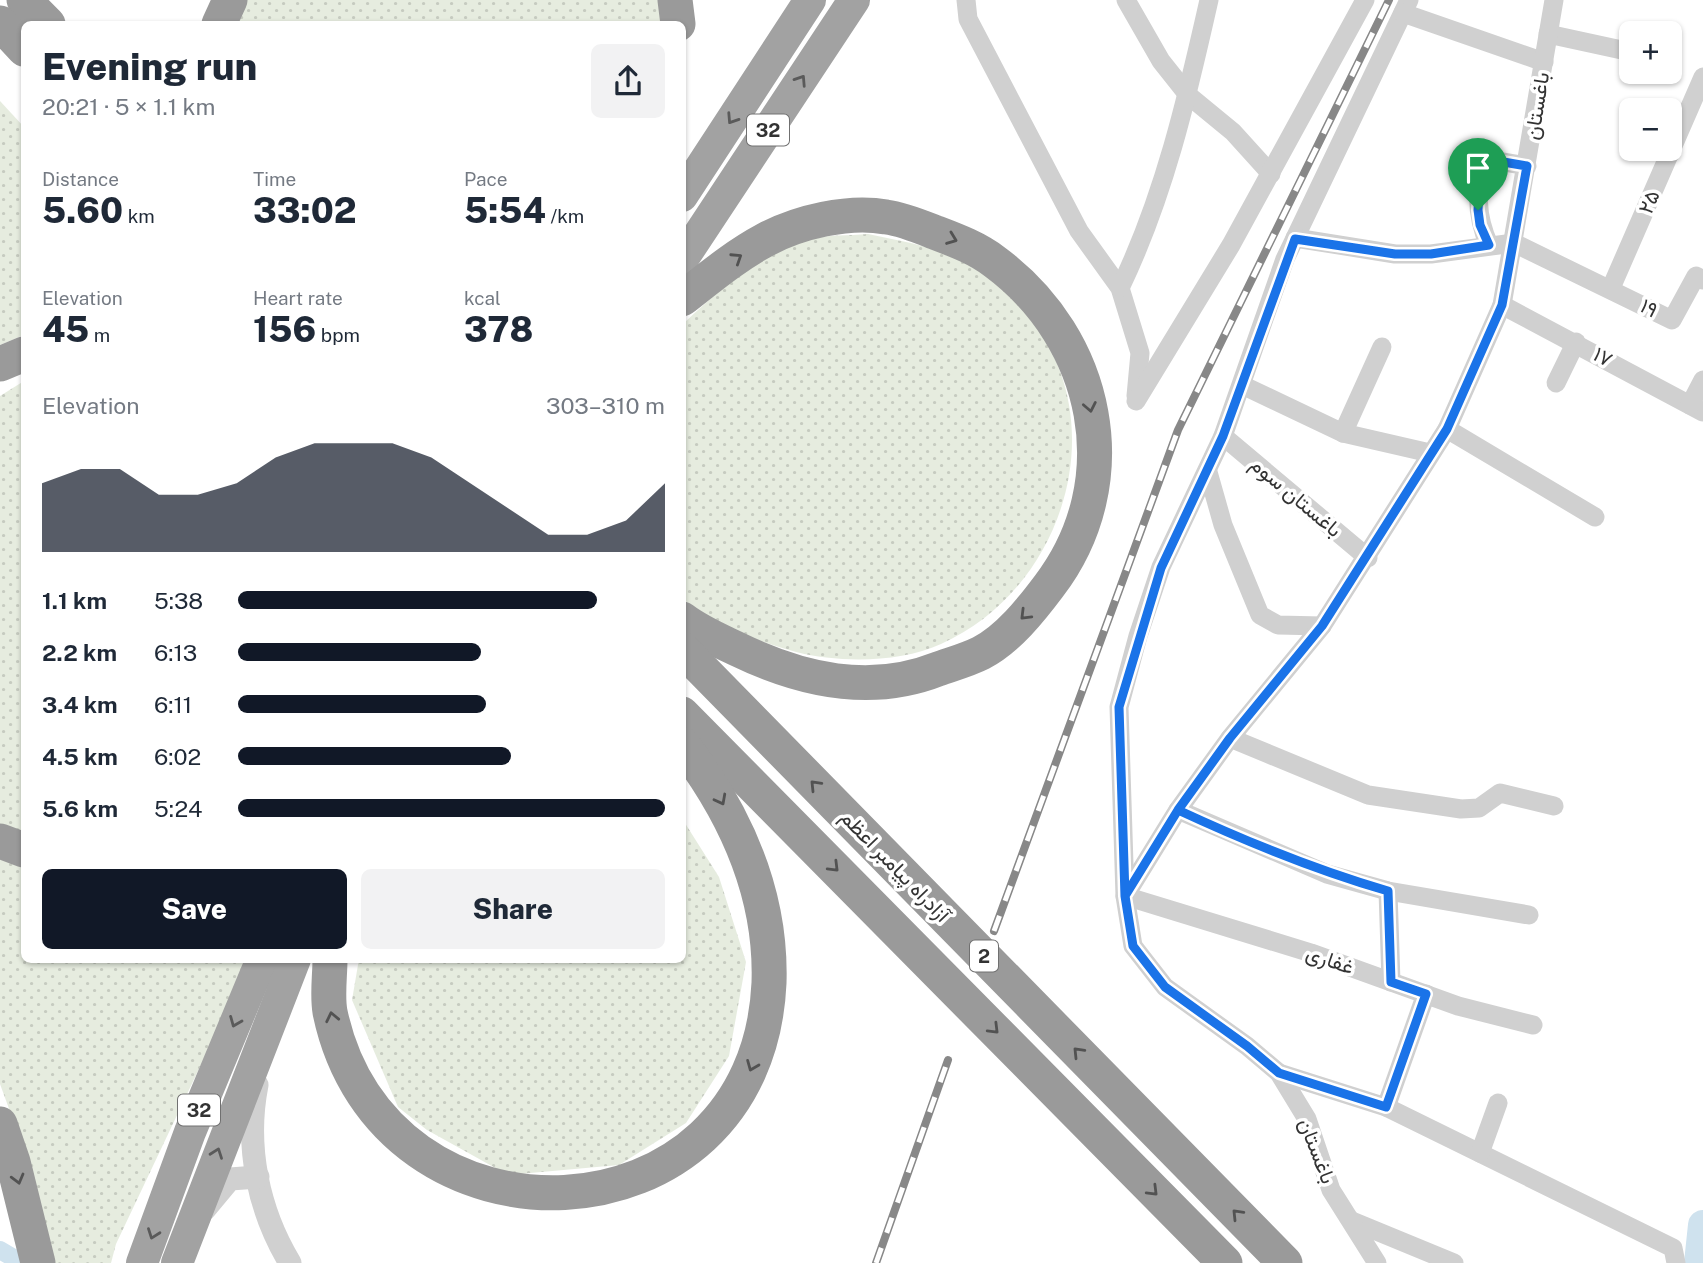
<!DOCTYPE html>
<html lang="en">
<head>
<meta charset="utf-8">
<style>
  :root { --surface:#fff; --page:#f2f2f3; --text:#1f2937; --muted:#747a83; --accent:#111827 }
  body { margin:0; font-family:"Public Sans",Vazirmatn,sans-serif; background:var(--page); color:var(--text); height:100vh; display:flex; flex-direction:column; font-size:26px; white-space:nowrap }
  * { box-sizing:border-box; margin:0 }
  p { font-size:23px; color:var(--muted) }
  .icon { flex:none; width:38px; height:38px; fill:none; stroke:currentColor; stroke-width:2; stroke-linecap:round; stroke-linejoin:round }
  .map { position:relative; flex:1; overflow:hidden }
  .panel { position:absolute; left:21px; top:21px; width:665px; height:942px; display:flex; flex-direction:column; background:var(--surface); border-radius:10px; box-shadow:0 2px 5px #0004 }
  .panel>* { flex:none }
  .fabs { position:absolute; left:1619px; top:21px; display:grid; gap:14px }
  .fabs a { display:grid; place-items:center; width:63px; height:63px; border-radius:10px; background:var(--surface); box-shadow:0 2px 5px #0004; font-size:35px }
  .pin { position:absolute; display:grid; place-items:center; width:60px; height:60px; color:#fff; margin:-72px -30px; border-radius:50% 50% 50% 0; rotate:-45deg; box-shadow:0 0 7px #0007 }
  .pin .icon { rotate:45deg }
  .round { display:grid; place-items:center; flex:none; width:74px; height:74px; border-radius:10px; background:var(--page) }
  .summary { display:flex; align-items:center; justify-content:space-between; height:119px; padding:0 21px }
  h1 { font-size:38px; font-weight:800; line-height:52px }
  .metrics { display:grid; grid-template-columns:repeat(3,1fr); gap:10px; height:119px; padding:7px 21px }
  .metrics div { display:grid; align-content:center }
  .metrics b { font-size:35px; font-weight:800 }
  .metrics small { font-size:19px; font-weight:400 }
  .metrics p { font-size:19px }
  .chart { height:196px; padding:14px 21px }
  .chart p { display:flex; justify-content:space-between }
  .chart svg { width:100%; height:126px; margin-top:7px; fill:var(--accent); opacity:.7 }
  .primary-button { display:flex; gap:14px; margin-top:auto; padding:14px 21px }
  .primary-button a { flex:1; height:80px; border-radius:10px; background:var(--accent); color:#fff; font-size:28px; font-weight:800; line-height:80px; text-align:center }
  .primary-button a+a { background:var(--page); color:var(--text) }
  ul { padding:0 21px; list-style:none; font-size:23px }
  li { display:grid; grid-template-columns:112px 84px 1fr; align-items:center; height:52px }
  li i { height:18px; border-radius:9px; background:var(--accent) }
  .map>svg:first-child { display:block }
  .grass { fill:url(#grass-dots) }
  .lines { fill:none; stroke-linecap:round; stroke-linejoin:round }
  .canal { stroke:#cfe2ee; stroke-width:18 }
  .river { stroke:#cfe2ee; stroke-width:30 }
  .minor { stroke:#d0d0d0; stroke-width:19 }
  .tertiary { stroke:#d0d0d0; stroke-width:23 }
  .trunk { stroke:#a2a2a2; stroke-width:32 }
  .motorway { stroke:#9a9a9a; stroke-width:35 }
  .rail-casing { stroke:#888; stroke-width:8 }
  .rail { stroke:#fff; stroke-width:5; stroke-dasharray:16; stroke-linecap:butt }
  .oneway { stroke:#5a5a5a }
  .oneway2 { stroke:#525252 }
  .route-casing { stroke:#fff; stroke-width:14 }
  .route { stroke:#1a73e8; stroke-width:9 }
  .labels { text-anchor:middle; stroke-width:7; stroke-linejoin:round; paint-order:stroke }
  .shield { fill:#fff; stroke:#707070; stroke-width:2 }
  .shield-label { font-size:19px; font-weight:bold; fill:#333 }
  .street-label { font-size:21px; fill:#333; stroke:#fff }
</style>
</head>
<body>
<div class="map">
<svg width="1703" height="1263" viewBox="0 0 1703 1263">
  <defs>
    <pattern id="grass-dots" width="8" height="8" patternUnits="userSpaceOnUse" patternTransform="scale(1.75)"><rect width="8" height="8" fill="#e6ecdf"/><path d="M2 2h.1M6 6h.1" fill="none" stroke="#c6cbc0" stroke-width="1.8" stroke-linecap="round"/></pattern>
  </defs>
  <rect width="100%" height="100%" fill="#fff"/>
  <g class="grass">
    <path d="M239,0H658L664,24H228Z"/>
    <path d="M0,101L24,127V335L0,345Z"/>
    <path d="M868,234C906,242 944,248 978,269C993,279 1008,295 1021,308C1119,413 1067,588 941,644C899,663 840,663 796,652C756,641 715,626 683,599V324C720,289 758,255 808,240C826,234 849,236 868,234Z"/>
    <path d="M24,381V839L0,831V396Z"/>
    <path d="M683,820L719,877L746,962L729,1056L686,1123L619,1165L508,1175L427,1130L398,1107L352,1000L359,959H682Z"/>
    <path d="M0,857L24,865V959H251L116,1244L111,1263H51L31,1169L0,1084Z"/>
  </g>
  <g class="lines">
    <path class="canal" d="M0,1250L22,1263"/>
    <path class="river" d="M1699,1263L1703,1225"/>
    <g class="minor">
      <path d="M966,0L968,19L1079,231L1120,288L1140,353L1136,396"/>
      <path d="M1126,0L1161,61L1188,95L1233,132L1271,174"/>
      <path d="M1409,0L1285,259L1223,436L1161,567L1138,636L1119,707L1125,896L1311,953L1458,1006L1533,1025"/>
      <path d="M1403,13L1544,62"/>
      <path d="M1548,34L1631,52"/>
      <path d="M1295,238L1395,254H1431L1514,243L1672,320L1696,276L1703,280"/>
      <path d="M1489,245C1476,216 1475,189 1486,159L1527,166"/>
      <path d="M1120,288C1164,197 1187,98 1209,0"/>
      <path d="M1611,288L1703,77"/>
      <path d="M1502,305L1703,412"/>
      <path d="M1556,383L1576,342"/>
      <path d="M1242,385L1343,433L1430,453"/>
      <path d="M1136,401L1231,245L1365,0"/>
      <path d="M1690,405L1703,380"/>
      <path d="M1447,429L1595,517"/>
      <path d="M1343,433L1382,347"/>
      <path d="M1223,436L1368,558"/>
      <path d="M1208,472L1223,525L1260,615L1278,625L1322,626"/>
      <path d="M1230,738L1368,795L1461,809L1479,808L1500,793L1554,806"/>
      <path d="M1178,810L1327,874L1388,891L1529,915"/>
      <path d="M1388,891L1391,982"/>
      <path d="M1279,1073L1386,1107L1673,1248L1676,1263"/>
      <path d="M1386,1107L1426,994"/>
      <path d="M1480,1153L1498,1103"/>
      <path d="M1352,1221L1454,1263"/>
      <path d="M1377,1263L1331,1190L1307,1119L1279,1073L1247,1046L1165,987L1133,946L1125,896L1178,810L1230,738L1322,626L1447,429L1502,305L1554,0"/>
    </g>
    <g class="tertiary">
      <path d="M257,1085C245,1146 258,1210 290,1263"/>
      <path d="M205,1209L230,1179L258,1177"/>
    </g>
    <g class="trunk">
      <path d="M682,196L810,0"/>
      <path d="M682,260L854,0"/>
      <path d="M142,1263L190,1132L262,959"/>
      <path d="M177,1263L295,959"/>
    </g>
    <g class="motorway">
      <path d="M24,0L48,24"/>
      <path d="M675,0L678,24"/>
      <path d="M0,23L24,49"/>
      <path d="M219,24L230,0"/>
      <path d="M682,299C709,278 735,256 765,240C798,222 849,210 886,217C902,219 919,226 934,232C955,240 977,248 995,262C1099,339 1129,481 1049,586C1031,610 1008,639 981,653C967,660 952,664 938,669C870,696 801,680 737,649C718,640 699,632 682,619"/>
      <path d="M0,364L24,354"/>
      <path d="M682,649L1285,1263"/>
      <path d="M682,714L1225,1263"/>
      <path d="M0,841L24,850"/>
      <path d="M330,959C330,976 327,995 330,1012C382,1263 757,1252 769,983C772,894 735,813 682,744"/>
      <path d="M0,1124L13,1162L38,1263"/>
    </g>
    <g class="rail-casing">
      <g id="rail">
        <path d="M994,931L1178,430L1389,0"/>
        <path d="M876,1263L948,1060"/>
      </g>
    </g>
    <use href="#rail" class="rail"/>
  </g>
  <defs><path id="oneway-chevron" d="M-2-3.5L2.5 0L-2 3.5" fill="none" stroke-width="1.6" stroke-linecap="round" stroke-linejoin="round" transform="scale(1.75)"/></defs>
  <g class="oneway">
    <use href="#oneway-chevron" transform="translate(801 80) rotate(-57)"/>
    <use href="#oneway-chevron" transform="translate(732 119) rotate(123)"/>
    <use href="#oneway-chevron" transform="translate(235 1022) rotate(112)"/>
    <use href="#oneway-chevron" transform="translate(217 1153) rotate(-70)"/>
    <use href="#oneway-chevron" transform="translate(153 1234) rotate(110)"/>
  </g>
  <g class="oneway2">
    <use href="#oneway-chevron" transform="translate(952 239) rotate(21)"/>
    <use href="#oneway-chevron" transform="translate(737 258) rotate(-33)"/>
    <use href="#oneway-chevron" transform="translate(1090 407) rotate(79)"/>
    <use href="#oneway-chevron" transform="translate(1025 615) rotate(135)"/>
    <use href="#oneway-chevron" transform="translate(815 785) rotate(-134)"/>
    <use href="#oneway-chevron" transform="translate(721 800) rotate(62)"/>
    <use href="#oneway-chevron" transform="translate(834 867) rotate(45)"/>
    <use href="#oneway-chevron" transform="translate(332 1017) rotate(-102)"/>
    <use href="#oneway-chevron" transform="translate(994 1029) rotate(45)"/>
    <use href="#oneway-chevron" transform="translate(1078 1052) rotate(-134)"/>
    <use href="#oneway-chevron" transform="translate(752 1066) rotate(112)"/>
    <use href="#oneway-chevron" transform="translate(18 1179) rotate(75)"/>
    <use href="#oneway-chevron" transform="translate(1153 1191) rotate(45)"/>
    <use href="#oneway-chevron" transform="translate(1237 1214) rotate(-134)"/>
  </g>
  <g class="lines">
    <g class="route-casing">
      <path id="route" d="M1478,210L1480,225L1489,245L1431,254H1395L1295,239L1223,436L1161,568L1119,707L1125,896L1178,810C1247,842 1315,870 1388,891L1391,982L1426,994L1386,1107L1279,1073L1247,1046L1165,987L1133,946L1125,896L1178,810L1230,738L1322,626L1447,429L1502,305L1527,166L1486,159L1480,176L1478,210"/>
    </g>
    <use href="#route" class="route"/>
  </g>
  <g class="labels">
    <g class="shield">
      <rect x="747" y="114.5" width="42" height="31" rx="5"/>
      <rect x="970" y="940.5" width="28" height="31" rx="5"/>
      <rect x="178" y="1094.5" width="42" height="31" rx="5"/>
    </g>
    <g class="shield-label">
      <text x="768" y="137">32</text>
      <text x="984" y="963">2</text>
      <text x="199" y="1117">32</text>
    </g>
    <g class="street-label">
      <text transform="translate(1537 106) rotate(-81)" y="7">باغستان</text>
      <text transform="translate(1649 202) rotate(-67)" y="7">۲۵</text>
      <text transform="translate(1649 308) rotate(28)" y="7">۱۹</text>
      <text transform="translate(1603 357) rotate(29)" y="7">۱۷</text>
      <text transform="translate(1296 497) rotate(40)" y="7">باغستان سوم</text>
      <text transform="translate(895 866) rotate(46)" y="7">آزادراه پیامبر اعظم</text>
      <text transform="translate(1330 960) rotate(19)" y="7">غفاری</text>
      <text transform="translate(1317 1151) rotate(69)" y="7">باغستان</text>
    </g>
  </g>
</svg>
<div class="fabs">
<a>+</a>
<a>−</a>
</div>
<div class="pin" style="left:1478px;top:210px;background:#1e9e55"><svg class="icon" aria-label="arrive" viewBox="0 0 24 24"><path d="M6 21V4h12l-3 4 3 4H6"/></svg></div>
<section class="panel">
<div class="summary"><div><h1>Evening run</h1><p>20:21 · 5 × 1.1 km</p></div><a class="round"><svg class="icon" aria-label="share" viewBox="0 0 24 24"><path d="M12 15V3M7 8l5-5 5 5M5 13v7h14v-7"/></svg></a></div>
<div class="metrics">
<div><p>Distance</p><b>5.60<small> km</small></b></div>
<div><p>Time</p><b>33:02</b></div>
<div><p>Pace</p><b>5:54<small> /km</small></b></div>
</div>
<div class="metrics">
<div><p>Elevation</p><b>45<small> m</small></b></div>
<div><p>Heart rate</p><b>156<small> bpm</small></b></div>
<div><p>kcal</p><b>378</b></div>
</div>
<div class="chart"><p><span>Elevation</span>303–310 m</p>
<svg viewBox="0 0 160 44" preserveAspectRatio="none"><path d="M0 44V20L10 15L20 15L30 24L40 24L50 20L60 11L70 6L80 6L90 6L100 11L110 20L120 29L130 38L140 38L150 33L160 20V44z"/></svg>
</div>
<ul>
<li><b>1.1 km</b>5:38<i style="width:84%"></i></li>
<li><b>2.2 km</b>6:13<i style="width:57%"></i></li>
<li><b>3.4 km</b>6:11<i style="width:58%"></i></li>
<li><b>4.5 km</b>6:02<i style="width:64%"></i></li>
<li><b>5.6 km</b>5:24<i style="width:100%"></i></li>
</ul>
<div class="primary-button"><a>Save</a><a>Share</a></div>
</section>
</div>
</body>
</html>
